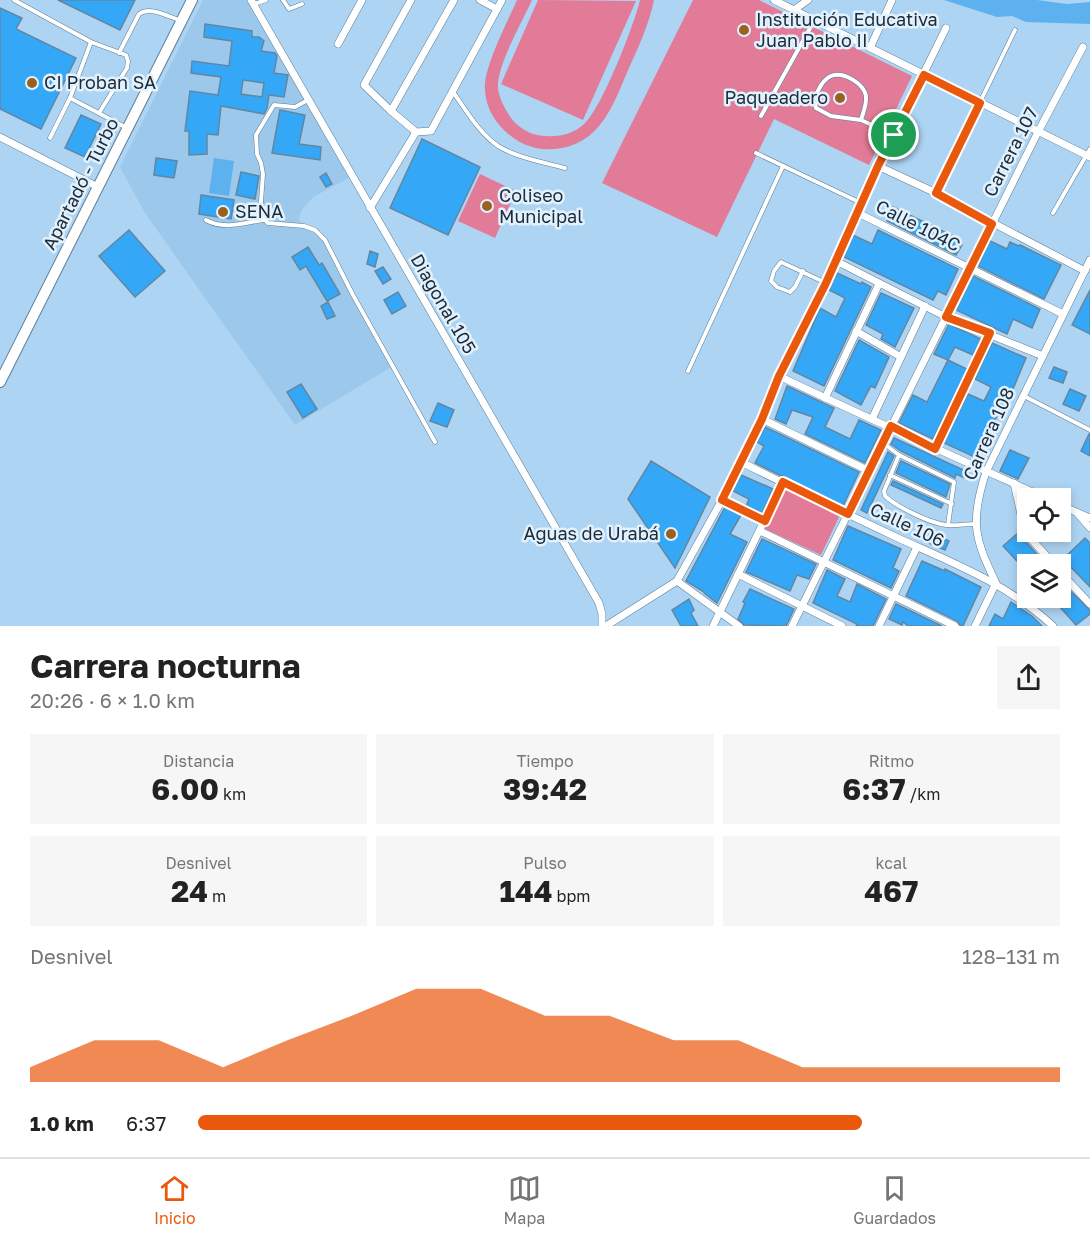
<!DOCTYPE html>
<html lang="es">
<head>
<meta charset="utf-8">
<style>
  :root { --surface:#fff; --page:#f6f6f6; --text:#222; --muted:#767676; --line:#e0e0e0; --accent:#ea580c }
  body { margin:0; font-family:"Golos Text",sans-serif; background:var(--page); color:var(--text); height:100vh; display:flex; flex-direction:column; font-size:22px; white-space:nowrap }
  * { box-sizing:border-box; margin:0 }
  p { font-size:20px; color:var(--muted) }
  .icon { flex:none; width:33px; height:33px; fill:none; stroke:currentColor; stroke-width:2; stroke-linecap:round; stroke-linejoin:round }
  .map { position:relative; height:626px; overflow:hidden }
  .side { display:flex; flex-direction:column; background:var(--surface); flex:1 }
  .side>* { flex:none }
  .controls { position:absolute; left:1017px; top:488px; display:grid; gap:12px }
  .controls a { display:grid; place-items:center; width:54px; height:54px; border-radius:0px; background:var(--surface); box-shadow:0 3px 9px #0003; font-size:30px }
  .pin { position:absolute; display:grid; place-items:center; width:51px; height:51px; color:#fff; margin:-26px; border:3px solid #fff; border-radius:50%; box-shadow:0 2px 6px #0007 }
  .round { display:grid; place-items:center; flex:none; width:63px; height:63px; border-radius:0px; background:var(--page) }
  .headline { display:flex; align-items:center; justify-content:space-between; height:102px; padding:0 30px }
  h1 { font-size:33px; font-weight:700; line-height:45px }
  .metrics { display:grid; grid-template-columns:repeat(3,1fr); gap:9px; height:102px; padding:6px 30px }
  .metrics div { display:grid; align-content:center; border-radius:0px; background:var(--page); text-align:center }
  .metrics b { font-size:30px; font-weight:700 }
  .metrics small { font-size:16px; font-weight:400 }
  .metrics p { font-size:16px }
  .chart { height:168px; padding:12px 30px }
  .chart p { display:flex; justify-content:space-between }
  .chart svg { width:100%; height:108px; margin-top:6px; fill:var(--accent); opacity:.7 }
  ul { padding:0 30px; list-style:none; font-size:20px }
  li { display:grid; grid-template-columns:96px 72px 1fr; align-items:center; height:45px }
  li i { height:15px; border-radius:8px; background:var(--accent) }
  .tabs { display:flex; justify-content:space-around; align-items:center; height:84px; border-top:2px solid var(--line); background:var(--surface); font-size:16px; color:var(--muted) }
  .tabs a { display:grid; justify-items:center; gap:3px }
  .tabs .current { color:var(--accent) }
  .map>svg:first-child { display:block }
  .built { fill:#9cc8eb }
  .green { fill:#e27b97 }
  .water { fill:#5eb1ef }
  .building { fill:#34a8f7; stroke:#6286a2; stroke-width:1.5; fill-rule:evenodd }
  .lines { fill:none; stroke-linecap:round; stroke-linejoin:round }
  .service-casing { stroke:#5b7e9a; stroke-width:5 }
  .pedestrian-casing { stroke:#5b7e9a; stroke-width:7 }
  .minor-casing { stroke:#5b7e9a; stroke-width:8 }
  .secondary-casing { stroke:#5b7e9a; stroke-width:12 }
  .service { stroke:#fff; stroke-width:4 }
  .pedestrian { stroke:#fff; stroke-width:5 }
  .minor { stroke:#fff; stroke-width:7 }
  .secondary { stroke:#fff; stroke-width:10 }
  .route-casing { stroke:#fff; stroke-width:12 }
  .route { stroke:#ea580c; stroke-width:8 }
  .poi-dot { fill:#9a6020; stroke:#e2f1fe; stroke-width:2 }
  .labels { text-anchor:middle; stroke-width:5; stroke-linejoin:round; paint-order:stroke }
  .poi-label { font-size:18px; fill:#1c2b37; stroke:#e2f1fe; text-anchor:start }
  .street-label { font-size:18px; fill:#1c2b37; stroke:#e2f1fe }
</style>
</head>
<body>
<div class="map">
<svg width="1090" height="626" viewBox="0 0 1090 626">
  <rect width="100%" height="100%" fill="#aed4f3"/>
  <path class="built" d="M203,0H248L349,178L313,197L301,211L299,219L302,224L323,237L393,366L295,425L145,213L120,167Z"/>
  <g class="green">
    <path d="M517,0H532C522,22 496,67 498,89C500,100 505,109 511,118C517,126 527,133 537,135C554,138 571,136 584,124C601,110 635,23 640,0H654C649,24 639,46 629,68C614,102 603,140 562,148C547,151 532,149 518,141C500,130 486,112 485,90C483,68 508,21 517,0Z"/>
    <path d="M538,0L636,1L583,120L501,84Z"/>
    <path d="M693,0H759L912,76L869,165L774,119L717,237L602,183Z"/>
    <path d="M480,174L516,191L495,238L458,221Z"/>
    <path d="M784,488L840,515L821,555L765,529Z"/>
  </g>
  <g class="water">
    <path d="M944,0H1037L1067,4L1090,2V24L1026,22L1012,16L997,17Z"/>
    <path d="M214,158L234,161L229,196L209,193Z"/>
  </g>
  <g class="building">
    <path d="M58,0H135L120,30Z"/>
    <path d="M0,8L22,18L16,29L76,58L41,129L0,109Z"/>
    <path d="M205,24L252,31V37H259L264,41L261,51L275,53L277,56L274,73L288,75L284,97L269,95L267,108L264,114L221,106L218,135L207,134V154L189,155V131H185L190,91L218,95L221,77L191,73L192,61L229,66L232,41L204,37ZM243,80L264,83L262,97L241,94Z"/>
    <path d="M280,110L305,115L299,144L321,147L320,160L272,153Z"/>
    <path d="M81,115L101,124L85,157L65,148Z"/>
    <path d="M422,139L480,167L448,235L390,208Z"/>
    <path d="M156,158L177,161L174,178L154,175Z"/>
    <path d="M241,172L259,176L255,199L236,195Z"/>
    <path d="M326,173L332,184L326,187L320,177Z"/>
    <path d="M201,195L234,200L231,219L199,214Z"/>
    <path d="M893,207L953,236L951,239L962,245L956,255L887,221Z"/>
    <path d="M129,230L165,271L135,297L99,256Z"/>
    <path d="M878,230L958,269L946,295L938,291L933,300L844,257L853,235L872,244Z"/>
    <path d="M990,241L1007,249L1010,242L1019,246L1020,245L1061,265L1044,299L978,266Z"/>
    <path d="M308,247L319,265L322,263L340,294L327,301L306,266L300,270L292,257Z"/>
    <path d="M370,251L378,254L375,267L367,264Z"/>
    <path d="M383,267L391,279L383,284L375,271Z"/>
    <path d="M837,273L861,284L862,282L871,287L824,386L793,371L820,308L836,317L845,298L829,290Z"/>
    <path d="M973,276L1040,309L1032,328L1013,319L1007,334L956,310Z"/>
    <path d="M1090,290V334L1072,325Z"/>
    <path d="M398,292L406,306L392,314L384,300Z"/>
    <path d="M881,293L914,308L895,347L881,339L883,334L866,325Z"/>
    <path d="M328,302L335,316L327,319L321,306Z"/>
    <path d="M949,324L981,339L973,355L955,347L948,360L934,354Z"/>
    <path d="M859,340L889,357L875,388L871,386L861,405L835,391Z"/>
    <path d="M992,343L1026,358L1010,396L1007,395L977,458L944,443L968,394L984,401L991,387L975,379Z"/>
    <path d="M948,360L967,369L933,439L899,423L913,395L927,402Z"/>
    <path d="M1054,367L1067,372L1063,383L1049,378Z"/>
    <path d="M301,384L317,409L303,418L287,392Z"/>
    <path d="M787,386L834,408L825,427L850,439L859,420L881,430L865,463L805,434L813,417L792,410L786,424L775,419Z"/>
    <path d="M1070,389L1086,396L1079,411L1063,404Z"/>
    <path d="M438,403L454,410L447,427L430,421Z"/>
    <path d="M765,427L859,472L843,506L755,463L764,446L757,442Z"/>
    <path d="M1089,434H1090V456L1081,451Z"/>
    <path d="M894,438L968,472L965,478L956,474L955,478L901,451L891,444Z"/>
    <path d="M1010,450L1029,458L1018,479L1000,471Z"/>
    <path d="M888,452L894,456L867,513L861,510Z"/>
    <path d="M651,461L710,497L675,568L628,499Z"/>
    <path d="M901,461L950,484L946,497L896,473Z"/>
    <path d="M741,475L773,489L762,513L746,506L749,499L733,491Z"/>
    <path d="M893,481L943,504L941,508L891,485Z"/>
    <path d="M725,507L741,515L730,534L747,542L717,603L704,593V592L686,581Z"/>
    <path d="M848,526L901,549L893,568L899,571L891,588L833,560Z"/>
    <path d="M926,531L949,541L945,550L922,540Z"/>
    <path d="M1018,533L1024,540L1046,564H1028V573L1003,546Z"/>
    <path d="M1085,538L1090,543V587L1063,559Z"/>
    <path d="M762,539L816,564L809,579L797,575L790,591L746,572Z"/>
    <path d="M922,561L945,571V569L981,587L963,626H961L957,621L906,596Z"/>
    <path d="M827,570L845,579L837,596L850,602L857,584L886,599L873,626H856L857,624L813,603Z"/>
    <path d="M1060,581L1090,610V614L1076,625L1051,597H1060Z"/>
    <path d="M750,589L794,609L786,626L744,625L738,619L745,603L743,602Z"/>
    <path d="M689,599L694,610L691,613L698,626H681L672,610Z"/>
    <path d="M1011,602L1032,616L1042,626H989L995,614L1003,619Z"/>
    <path d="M896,604L942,626H908L903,622L902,625L889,619Z"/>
  </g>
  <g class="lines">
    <g class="service-casing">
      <g id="service">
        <path d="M14,0L91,42L126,55L128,61L127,68L99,113"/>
        <path d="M283,0L289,9L302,4"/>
        <path d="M254,4L266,0"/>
        <path d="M119,53L139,14C150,6 167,16 179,20"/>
        <path d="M453,92C466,110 479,133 498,146C518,158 543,162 565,168"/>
        <path d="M70,98L127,128"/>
        <path d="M308,100L295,107L274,105L256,135L257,154L261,163L263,174L260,215L268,223L304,226L315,230L325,240L353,295L435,442"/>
        <path d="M761,116L814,21"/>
        <path d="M861,120C863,113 867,104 866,96C864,84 844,71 831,76C822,80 818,91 814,99L816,108L831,116L861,120L894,135"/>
        <path d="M50,138L70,98L91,42"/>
        <path d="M756,153L861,203"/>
        <path d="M936,193L1015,30"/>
        <path d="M1053,213L1090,149"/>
        <path d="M206,220C223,230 244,223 263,220"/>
        <path d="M803,271L795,287L790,292L777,287L771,281L774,271L781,262L826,283"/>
        <path d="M688,371L783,166"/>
        <path d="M1024,396L1090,430"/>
        <path d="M883,443L899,455L884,491L885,496C897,507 930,523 946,525C955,526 966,524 975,524"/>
        <path d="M899,455L954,482L948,525"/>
        <path d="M890,475L952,504"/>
      </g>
    </g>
    <g class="pedestrian-casing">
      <path id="pedestrian" d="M722,500L765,521"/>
    </g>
    <g class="minor-casing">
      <g id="minor">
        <path d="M251,0L599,603L602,614V626"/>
        <path d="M411,0L364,85L391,111L416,132L431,131L502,0"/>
        <path d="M480,0L497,9"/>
        <path d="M774,0L1090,157"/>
        <path d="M794,10L808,0"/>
        <path d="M338,44L362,0"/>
        <path d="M870,48L892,0"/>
        <path d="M391,111L454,0"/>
        <path d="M0,137L98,187"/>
        <path d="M878,166L936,193L1085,271"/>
        <path d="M370,208L416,132"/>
        <path d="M856,212L1063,314"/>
        <path d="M836,261L946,317L1043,356"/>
        <path d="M856,331L901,357"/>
        <path d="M779,376C867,418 957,458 1046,498"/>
        <path d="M825,398L879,284"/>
        <path d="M762,419L869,471"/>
        <path d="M872,419L925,306"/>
        <path d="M935,449L990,333"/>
        <path d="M741,462C793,488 845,513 898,538C953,563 1008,584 1053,626"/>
        <path d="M1014,483L1024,528L1028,536L1054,564"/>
        <path d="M1060,505L1090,518"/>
        <path d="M1077,513L1090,528"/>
        <path d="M760,531L955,626"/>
        <path d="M1060,572L1090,604"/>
        <path d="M738,574L842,626"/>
        <path d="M677,581L739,626"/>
        <path d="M606,626L677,581L722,500L741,462L762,419L779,376L826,283L878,166L946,28"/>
        <path d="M713,626L783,482"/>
        <path d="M792,626L1038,132L1083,47"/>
        <path d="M879,626L917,547"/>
        <path d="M975,626L996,583C974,538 970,521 986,472L1090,260"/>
      </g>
    </g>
    <g class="secondary-casing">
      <path id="secondary" d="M0,382L192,0"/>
    </g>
    <use href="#service" class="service"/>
    <use href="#pedestrian" class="pedestrian"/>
    <use href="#minor" class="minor"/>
    <use href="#secondary" class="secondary"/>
  </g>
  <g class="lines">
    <g class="route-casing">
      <path id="route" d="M924,75L980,103L936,193L992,224L946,317L990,333L935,449L891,426L848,514L783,482L765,521L722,500L762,419L779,376L826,283L878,166Z"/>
    </g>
    <use href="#route" class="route"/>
  </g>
  <g class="poi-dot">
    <circle cx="744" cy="30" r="6"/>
    <circle cx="32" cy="83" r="6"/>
    <circle cx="840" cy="98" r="6"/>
    <circle cx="487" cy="206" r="6"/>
    <circle cx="223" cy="212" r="6"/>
    <circle cx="671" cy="534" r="6"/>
  </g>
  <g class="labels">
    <g class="poi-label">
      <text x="756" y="26">Institución Educativa<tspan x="756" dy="21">Juan Pablo II</tspan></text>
      <text x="44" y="89">CI Proban SA</text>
      <text x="828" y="104" text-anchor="end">Paqueadero</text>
      <text x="499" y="202">Coliseo<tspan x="499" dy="21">Municipal</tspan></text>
      <text x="235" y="218">SENA</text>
      <text x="659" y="540" text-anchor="end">Aguas de Urabá</text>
    </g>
    <g class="street-label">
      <text transform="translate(1011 152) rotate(-63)" y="6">Carrera 107</text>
      <text transform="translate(81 184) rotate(-63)" y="6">Apartadó - Turbo</text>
      <text transform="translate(918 226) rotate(27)" y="6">Calle 104C</text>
      <text transform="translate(443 304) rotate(60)" y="6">Diagonal 105</text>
      <text transform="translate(989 434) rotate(-66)" y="6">Carrera 108</text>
      <text transform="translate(907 525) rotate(25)" y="6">Calle 106</text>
    </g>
  </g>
</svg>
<div class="controls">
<a><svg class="icon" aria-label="locate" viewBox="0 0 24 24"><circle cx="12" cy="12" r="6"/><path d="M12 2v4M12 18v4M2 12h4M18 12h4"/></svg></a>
<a><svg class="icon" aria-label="layers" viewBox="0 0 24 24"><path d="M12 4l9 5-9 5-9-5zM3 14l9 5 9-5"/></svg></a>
</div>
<div class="pin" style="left:894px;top:135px;background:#1e9e55"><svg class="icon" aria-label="arrive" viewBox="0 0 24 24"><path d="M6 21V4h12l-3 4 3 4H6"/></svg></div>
</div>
<section class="side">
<div class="headline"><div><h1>Carrera nocturna</h1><p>20:26 · 6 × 1.0 km</p></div><a class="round"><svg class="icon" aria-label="share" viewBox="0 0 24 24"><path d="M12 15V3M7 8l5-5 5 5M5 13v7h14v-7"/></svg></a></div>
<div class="metrics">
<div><p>Distancia</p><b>6.00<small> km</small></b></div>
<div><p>Tiempo</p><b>39:42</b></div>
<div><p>Ritmo</p><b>6:37<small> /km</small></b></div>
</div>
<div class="metrics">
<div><p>Desnivel</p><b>24<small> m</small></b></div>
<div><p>Pulso</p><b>144<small> bpm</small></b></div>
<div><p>kcal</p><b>467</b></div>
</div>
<div class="chart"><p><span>Desnivel</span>128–131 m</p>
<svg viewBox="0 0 160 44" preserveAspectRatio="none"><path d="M0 44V38L10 27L20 27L30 38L40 27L50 17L60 6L70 6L80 17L90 17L100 27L110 27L120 38L130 38L140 38L150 38L160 38V44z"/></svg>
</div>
<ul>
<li><b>1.0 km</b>6:37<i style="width:77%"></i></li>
</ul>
</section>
<nav class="tabs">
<a class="current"><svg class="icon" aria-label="home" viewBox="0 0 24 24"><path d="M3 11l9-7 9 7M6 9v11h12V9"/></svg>Inicio</a>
<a><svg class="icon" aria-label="map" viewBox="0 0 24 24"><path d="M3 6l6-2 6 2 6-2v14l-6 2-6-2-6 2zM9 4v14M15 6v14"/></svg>Mapa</a>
<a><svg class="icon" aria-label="saved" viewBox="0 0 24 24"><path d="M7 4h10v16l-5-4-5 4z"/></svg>Guardados</a>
</nav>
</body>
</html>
